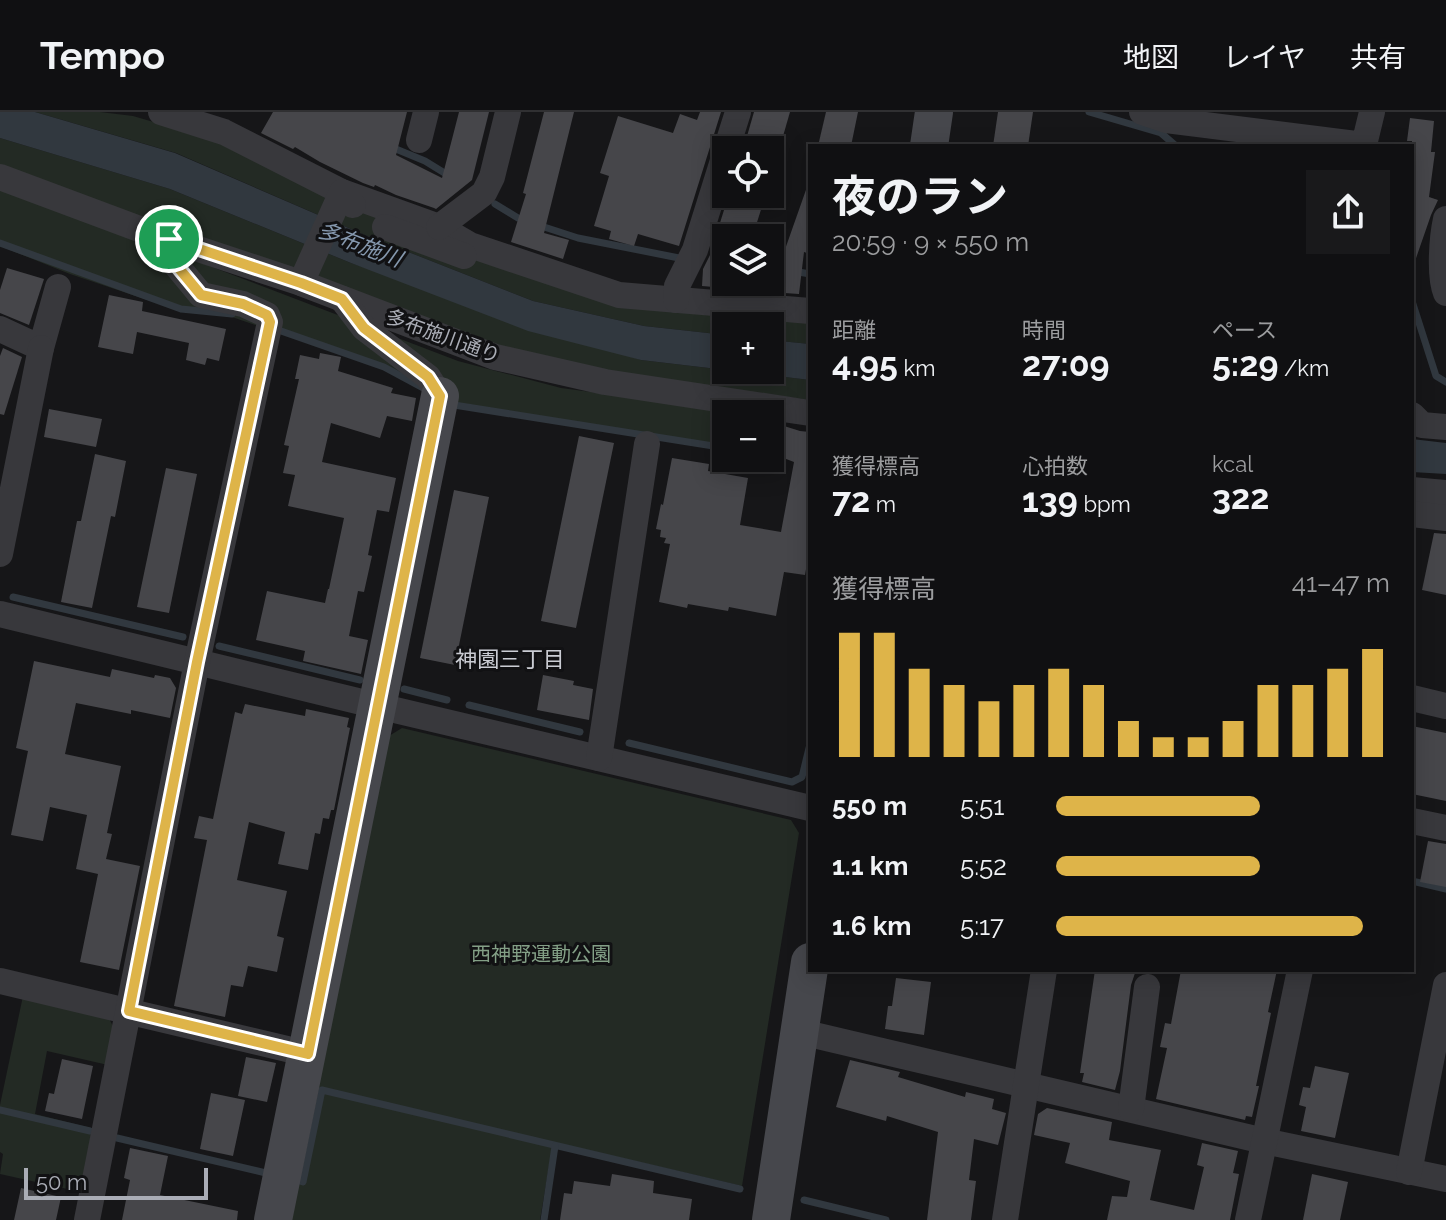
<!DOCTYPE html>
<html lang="ja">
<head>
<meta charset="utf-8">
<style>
  :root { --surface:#101012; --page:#19191b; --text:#f1f3f6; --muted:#9c9d9f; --line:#303032; --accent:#deb449 }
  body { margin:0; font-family:Raleway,"Noto Sans JP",sans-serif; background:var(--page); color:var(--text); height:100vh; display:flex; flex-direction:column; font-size:30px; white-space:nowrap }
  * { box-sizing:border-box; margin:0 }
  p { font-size:26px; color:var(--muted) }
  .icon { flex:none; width:44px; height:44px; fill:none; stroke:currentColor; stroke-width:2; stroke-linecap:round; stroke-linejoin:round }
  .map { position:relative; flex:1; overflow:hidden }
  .side { position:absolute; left:808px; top:32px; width:606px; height:828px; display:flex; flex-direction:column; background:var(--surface); border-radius:0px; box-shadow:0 4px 20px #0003,0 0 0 2px var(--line) }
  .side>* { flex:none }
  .tools { position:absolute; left:712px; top:24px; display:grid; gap:16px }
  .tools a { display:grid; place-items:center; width:72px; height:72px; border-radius:0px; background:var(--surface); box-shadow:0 4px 20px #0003,0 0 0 2px var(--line); font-size:40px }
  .scale { position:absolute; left:24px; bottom:20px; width:184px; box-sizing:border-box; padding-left:8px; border:4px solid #aaadb6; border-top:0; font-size:22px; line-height:28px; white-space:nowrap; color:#aaadb6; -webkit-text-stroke:6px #111113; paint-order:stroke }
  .pin { position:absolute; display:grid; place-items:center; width:68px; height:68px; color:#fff; margin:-34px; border:4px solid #fff; border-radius:50%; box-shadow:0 2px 8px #0007 }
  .round { display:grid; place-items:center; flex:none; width:84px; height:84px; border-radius:0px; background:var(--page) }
  .headline { display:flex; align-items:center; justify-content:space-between; height:136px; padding:0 24px }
  h1 { font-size:44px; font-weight:700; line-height:60px }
  .figures { display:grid; grid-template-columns:repeat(3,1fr); gap:12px; height:136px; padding:8px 24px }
  .figures div { display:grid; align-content:center }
  .figures b { font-size:34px; font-weight:700 }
  .figures small { font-size:22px; font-weight:400 }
  .figures p { font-size:22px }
  .chart { height:224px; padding:16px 24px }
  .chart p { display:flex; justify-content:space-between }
  .chart svg { width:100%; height:144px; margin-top:8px; stroke:var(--accent); stroke-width:6 }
  ul { padding:0 24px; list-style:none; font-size:26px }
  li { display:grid; grid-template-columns:128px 96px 1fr; align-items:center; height:60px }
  li i { height:20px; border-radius:10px; background:var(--accent) }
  header { display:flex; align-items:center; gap:48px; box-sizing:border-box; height:112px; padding:0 40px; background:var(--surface); border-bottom:2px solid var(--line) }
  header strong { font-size:38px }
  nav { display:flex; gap:44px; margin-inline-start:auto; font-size:28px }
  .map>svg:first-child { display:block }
  .green { fill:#232a24 }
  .water { fill:#31383f }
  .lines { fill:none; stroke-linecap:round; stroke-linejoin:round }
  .stream { stroke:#31383f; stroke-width:7 }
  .building { fill:#46464a }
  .street { stroke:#38383c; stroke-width:26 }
  .secondary { stroke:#46474c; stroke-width:38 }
  .route-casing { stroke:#fff; stroke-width:16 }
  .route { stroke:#deb449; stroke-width:10 }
  .labels { text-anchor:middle; stroke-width:6; stroke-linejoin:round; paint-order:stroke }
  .street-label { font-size:20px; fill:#aaadb6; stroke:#111113 }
  .park-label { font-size:20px; fill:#839f86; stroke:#111113 }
  .water-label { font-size:22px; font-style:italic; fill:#8598ae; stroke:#111113 }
  .neighbourhood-label { font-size:22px; fill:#caccd3; stroke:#111113 }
</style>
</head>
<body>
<header>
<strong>Tempo</strong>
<nav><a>地図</a><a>レイヤ</a><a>共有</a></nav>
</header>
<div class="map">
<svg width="1446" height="1108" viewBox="0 0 1446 1108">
  <rect width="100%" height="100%" fill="#161618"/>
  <g class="green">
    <path d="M35,0H100L133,4L208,26L463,139L810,208V232L770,228V214H726V223L644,214L533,189L360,121L176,41Z"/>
    <path d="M0,26L170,77L351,151L641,248L810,268V288L611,261L500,236L0,53Z"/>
    <path d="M0,74L458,249L561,276L750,301V302H726V338L448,295L430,281L383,257L232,205L180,199L70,162L0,134Z"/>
    <path d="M402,616L791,708L799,721L742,1074L553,1030L540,1108H290L389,624Z"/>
    <path d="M23,884L108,904L115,919L108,953L47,939L35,1002L95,1017L81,1080L0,1062L3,1042L0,1040V993Z"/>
  </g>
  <g class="water">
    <path d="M0,0H35L175,41L360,121L533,189L644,214L726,223V258H770V228L810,232V268L641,248L528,219L351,151L170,77L0,26Z"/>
    <path d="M1412,327L1446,331V362L1412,360Z"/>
  </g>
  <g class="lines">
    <g class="stream">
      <path d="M1089,0L1161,21L1176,34"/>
      <path d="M391,35L425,49L451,65"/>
      <path d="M495,92L518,106L526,109"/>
      <path d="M538,113L578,126L679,146"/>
      <path d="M0,131L181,197L232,202"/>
      <path d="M770,155L810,162"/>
      <path d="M1412,189L1436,264L1446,270"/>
      <path d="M281,219L384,255L423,276"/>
      <path d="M454,293L726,336"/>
      <path d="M13,485L183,525"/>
      <path d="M219,534L360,568"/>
      <path d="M404,577L447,588"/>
      <path d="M469,593L580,620"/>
      <path d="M629,631L792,670L802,665L810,632"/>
      <path d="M1412,769L1446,777"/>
      <path d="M0,998L90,1019"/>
      <path d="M117,1026L266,1061"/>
      <path d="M300,1069L303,1070L322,978L740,1077"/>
      <path d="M804,1088L886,1108"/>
      <path d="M544,1108L555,1034"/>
    </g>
  </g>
  <g class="building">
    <path d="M273,0H407L396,43L442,66L459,0H489L472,68L436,97L434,96L436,91L434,96L396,83L375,73L374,75L363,71L320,50L295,35L293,37L261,21Z"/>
    <path d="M544,0H574L544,121L569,128L563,147L511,130L526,82L523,81Z"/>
    <path d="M700,0H721L679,134L638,122L634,134L609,127L611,119L594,114L609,64L600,61L618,4L673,21L680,2L697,8Z"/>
    <path d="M754,0H790L779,38H743Z"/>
    <path d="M826,0H858L851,34H818Z"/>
    <path d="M998,0H1033L1028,34H993Z"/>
    <path d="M1410,6L1434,9L1431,40H1435L1429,85L1438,88L1431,103L1414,152H1412V29H1407Z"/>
    <path d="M807,75L810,76V142L804,140L799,182L770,180Z"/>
    <path d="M729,82H766L752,126H726V176L702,174L703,157L710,143Z"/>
    <path d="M7,156L44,167L29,213L0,201V178Z"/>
    <path d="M109,183L143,190L142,199L226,217L219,249L207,246L205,253L186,248L189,231L137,220L133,242L98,235Z"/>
    <path d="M3,236L22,245L4,303L0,302V244Z"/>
    <path d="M320,241L341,245L338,259L393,276L391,281L416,286L412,309L387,304L380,326L331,311L322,350L396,366L389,400L377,398L368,443L372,444L364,480L358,479L349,524L368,528L361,562L303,549L305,539L256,528L267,479L325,491L328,477H329L344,406L288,394L295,363L283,361L289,334L284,333L299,267H295L300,243L319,247Z"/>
    <path d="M49,297L102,307L96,335L44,325Z"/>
    <path d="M784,314L800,319L810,320V434L805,463L784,460L776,504L729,495L728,499L688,492L687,496L659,490L670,432L664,431L666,426L660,425L661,418L656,417L661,392L663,393L672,346L709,352L708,359L748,366L740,413L781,420L794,350L773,342Z"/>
    <path d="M579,324L614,331L576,516L541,509Z"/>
    <path d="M95,342L126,349L115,405L111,404L92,496L61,490L77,409H81Z"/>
    <path d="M166,356L197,362L169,501L137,495Z"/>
    <path d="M454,378L489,385L455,553L420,546Z"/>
    <path d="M1434,421L1446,422V483L1422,478Z"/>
    <path d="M34,549L110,565L112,557L154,566L155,563L170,566L176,576L170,606L131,598V602L76,591L65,642L121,654L107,721L112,722L106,747L140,754L119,858L80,850L98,762L76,757L87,703L50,695L43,729L11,723L28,639L16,636Z"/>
    <path d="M543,563L574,569L573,573L593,577L589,608L537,598Z"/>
    <path d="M245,592L305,604L306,597L349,606L347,615L350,616L334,698H331L329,707L323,706L320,722L315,721L308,758L278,752L285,720L249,710L237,768L287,779L277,824L284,826L277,860L248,854L243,875L231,873L225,905L174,894L207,728L194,726L199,704L213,707L235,600L242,602Z"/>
    <path d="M1412,614L1446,621V689L1412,682Z"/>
    <path d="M1428,729L1446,732V775L1420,770Z"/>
    <path d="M1095,858H1136L1131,873L1120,959L1115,978L1082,970L1084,961H1080Z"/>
    <path d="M1181,858H1277L1268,900L1271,901L1256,974H1259L1252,1005L1246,1004L1245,1008L1156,987L1167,936L1160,935L1165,911L1171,912Z"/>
    <path d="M896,866L931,870L924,923L885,917L888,894H892Z"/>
    <path d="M246,945L276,951L267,990L238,984Z"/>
    <path d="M62,947L93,954L82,1007L45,999L49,981L54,982Z"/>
    <path d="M850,948L900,960L898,965L965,985L966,980L994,987L992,997L1006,1001L998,1033L974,1027L969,1068L976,1069L971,1108H927L938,1020L887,1004L886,1009L836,995Z"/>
    <path d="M1315,954L1349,961L1335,1026L1301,1019L1306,995L1299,993L1303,975L1310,976Z"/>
    <path d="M211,981L245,988L233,1044L200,1037Z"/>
    <path d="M1047,996L1112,1010L1109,1028L1161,1038L1150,1088L1194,1098L1204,1055L1197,1053L1202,1031L1238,1039L1233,1061L1239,1062L1230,1108H1107L1112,1084L1127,1085L1130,1069L1065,1051L1070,1031L1034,1023L1038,1002Z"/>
    <path d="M130,1036L168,1044L160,1083L238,1099L237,1108H122L130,1068L124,1066Z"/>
    <path d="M612,1062L654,1069L653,1081L692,1087L689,1108H560L564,1081L572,1082L574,1069L610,1074Z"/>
    <path d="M1312,1062L1348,1070L1340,1108H1303Z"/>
    <path d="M21,1076L61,1085L56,1108H14Z"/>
  </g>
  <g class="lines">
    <g class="street">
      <path d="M161,0L224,20L342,80L439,115L470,133L619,183L810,199"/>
      <path d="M1142,0L1166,8L1364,33L1372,0"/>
      <path d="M419,28L426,0"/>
      <path d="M726,38L738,0"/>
      <path d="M0,65L150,121L301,171L495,245L605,270L810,301"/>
      <path d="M1446,107C1442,125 1439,164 1446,181"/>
      <path d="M385,115L464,144"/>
      <path d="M439,115L484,81L492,65L508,0"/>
      <path d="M301,171L342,80L353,93"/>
      <path d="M342,187L364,216L428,265L440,284"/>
      <path d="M676,188L677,174L695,138L726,39"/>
      <path d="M0,217L41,236L58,175"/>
      <path d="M1412,303L1422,313L1446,315"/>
      <path d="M1412,378L1446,381"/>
      <path d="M1412,402L1446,406"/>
      <path d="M0,442L41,236"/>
      <path d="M0,502L378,594L810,696"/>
      <path d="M1412,586L1446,594"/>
      <path d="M599,646L647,332"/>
      <path d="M1412,709L1446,716"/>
      <path d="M0,869L308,942"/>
      <path d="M801,920L1264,1029L1446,1067"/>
      <path d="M1131,997L1147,875"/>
      <path d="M1409,1060L1446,873"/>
      <path d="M87,1108L197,550L270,210L267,203L243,192L201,183L172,148L169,127"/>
      <path d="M1005,1108L1044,858"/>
      <path d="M1248,1108L1300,858"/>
    </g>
    <g class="secondary">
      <path d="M929,34L934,0"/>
      <path d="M273,1108L440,284"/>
      <path d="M771,1108L810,850"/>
    </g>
  </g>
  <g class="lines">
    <g class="route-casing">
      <path id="route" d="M169,127L301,171L342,187L364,216L428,265L440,284L308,942L129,899L197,550L270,210L267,203L243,192L201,183L172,148Z"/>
    </g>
    <use href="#route" class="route"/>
  </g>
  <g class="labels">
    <g class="street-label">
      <text transform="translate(443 224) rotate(20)" y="7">多布施川通り</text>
    </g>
    <g class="park-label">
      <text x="541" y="849">西神野運動公園</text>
    </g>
    <g class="water-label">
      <text transform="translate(360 132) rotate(21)" y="8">多布施川</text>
    </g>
    <g class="neighbourhood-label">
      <text x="510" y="555">神園三丁目</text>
    </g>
  </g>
</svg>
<div class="tools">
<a><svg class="icon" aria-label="locate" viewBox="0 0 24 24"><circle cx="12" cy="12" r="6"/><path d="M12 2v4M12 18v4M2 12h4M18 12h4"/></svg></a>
<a><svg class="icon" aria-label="layers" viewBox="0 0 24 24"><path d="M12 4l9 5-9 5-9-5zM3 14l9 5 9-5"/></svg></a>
<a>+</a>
<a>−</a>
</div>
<div class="scale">50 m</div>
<div class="pin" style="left:169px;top:127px;background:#1e9e55"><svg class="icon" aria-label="arrive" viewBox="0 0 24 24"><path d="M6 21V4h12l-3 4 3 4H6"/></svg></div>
<section class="side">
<div class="headline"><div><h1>夜のラン</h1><p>20:59 · 9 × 550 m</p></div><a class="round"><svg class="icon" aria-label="share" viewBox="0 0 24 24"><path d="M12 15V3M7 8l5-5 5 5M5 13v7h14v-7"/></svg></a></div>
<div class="figures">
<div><p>距離</p><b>4.95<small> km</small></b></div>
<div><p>時間</p><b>27:09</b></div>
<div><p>ペース</p><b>5:29<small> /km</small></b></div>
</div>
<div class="figures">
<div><p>獲得標高</p><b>72<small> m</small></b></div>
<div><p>心拍数</p><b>139<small> bpm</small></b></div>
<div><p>kcal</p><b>322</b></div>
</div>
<div class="chart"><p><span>獲得標高</span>41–47 m</p>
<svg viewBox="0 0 160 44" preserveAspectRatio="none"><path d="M5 44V6M15 44V6M25 44V17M35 44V22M45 44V27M55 44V22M65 44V17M75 44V22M85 44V33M95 44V38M105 44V38M115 44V33M125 44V22M135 44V22M145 44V17M155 44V11"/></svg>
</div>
<ul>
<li><b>550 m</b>5:51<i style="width:61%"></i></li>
<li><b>1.1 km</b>5:52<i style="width:61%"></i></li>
<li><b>1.6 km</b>5:17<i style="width:92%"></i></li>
</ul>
</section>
</div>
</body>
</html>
